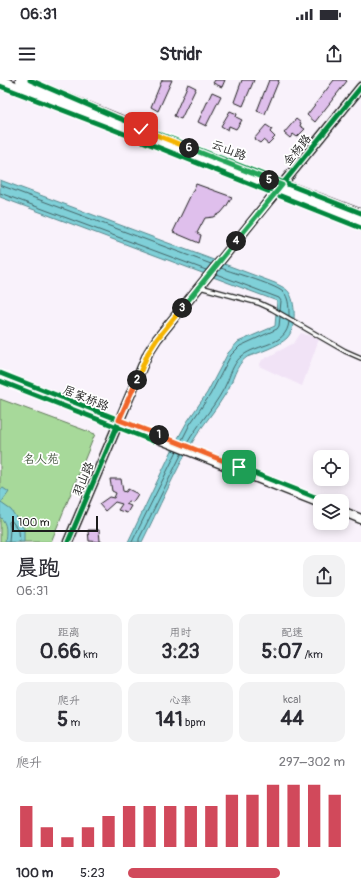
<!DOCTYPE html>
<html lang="zh">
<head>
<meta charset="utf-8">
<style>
  :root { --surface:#fff; --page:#f2f2f3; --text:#2b2b33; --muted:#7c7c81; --accent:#d1495b }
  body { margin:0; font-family:Pangolin,"LXGW WenKai TC",sans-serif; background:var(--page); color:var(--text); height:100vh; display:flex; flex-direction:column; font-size:15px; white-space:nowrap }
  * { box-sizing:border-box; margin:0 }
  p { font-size:13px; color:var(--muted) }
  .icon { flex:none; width:22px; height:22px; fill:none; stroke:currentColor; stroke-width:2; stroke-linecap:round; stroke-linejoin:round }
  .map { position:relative; height:462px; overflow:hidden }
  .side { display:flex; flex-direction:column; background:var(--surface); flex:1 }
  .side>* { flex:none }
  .buttons { position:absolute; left:313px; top:370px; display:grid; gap:8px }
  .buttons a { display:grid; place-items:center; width:36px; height:36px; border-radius:8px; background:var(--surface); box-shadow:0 2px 10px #0003; font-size:20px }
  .scale { position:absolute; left:12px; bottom:10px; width:86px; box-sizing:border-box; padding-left:4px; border:2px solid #1c1c1c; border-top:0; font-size:11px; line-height:14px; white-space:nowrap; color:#1c1c1c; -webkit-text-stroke:3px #fff; paint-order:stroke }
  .pin { position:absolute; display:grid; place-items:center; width:34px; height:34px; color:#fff; margin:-17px; border-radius:8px; box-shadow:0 2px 6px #0006 }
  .km { position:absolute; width:20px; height:20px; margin:-10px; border-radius:50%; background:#222; color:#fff; font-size:11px; line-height:20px; text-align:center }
  .round { display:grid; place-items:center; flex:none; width:42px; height:42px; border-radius:12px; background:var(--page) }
  .summary { display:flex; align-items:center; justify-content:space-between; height:68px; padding:0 16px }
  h1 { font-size:22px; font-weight:700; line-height:30px }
  .figures { display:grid; grid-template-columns:repeat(3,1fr); gap:6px; height:68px; padding:4px 16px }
  .figures div { display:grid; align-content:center; border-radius:10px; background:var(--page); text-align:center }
  .figures b { font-size:20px; font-weight:700 }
  .figures small { font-size:11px; font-weight:400 }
  .figures p { font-size:11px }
  .chart { height:112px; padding:8px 16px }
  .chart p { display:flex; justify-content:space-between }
  .chart svg { width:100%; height:72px; margin-top:4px; stroke:var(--accent); stroke-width:6 }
  ul { padding:0 16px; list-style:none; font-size:13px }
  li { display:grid; grid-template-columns:64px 48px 1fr; align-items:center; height:30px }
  li i { height:10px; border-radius:5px; background:var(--accent) }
  .status { display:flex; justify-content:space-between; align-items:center; height:28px; padding:0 20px; background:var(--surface); direction:ltr }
  .status svg { height:11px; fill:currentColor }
  header { display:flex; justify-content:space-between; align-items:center; height:52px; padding:0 16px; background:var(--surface); font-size:18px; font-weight:700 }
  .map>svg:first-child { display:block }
  .built { fill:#f1e3f6 }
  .green { fill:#a7d99a; stroke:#627a5b }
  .water { fill:#7fd0d8; stroke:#57888d }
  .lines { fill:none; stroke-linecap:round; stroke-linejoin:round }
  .shore { stroke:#446467; stroke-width:1 }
  .building { fill:#dfbfec; stroke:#1c1c1c }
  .service-casing { stroke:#1c1c1c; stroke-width:6 }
  .tertiary-casing { stroke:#1c1c1c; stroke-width:11 }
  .secondary-casing { stroke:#1c1c1c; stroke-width:13 }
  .service { stroke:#fff; stroke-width:3.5 }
  .tertiary { stroke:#fff; stroke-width:8 }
  .secondary { stroke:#fff; stroke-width:10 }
  .cycleway-casing { stroke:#fff; stroke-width:8 }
  .cycleway { stroke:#00873e; stroke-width:5 }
  .split-1-casing { stroke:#fff; stroke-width:8 }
  .split-2-casing { stroke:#fff; stroke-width:8 }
  .split-3-casing { stroke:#fff; stroke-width:8 }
  .split-4-casing { stroke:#fff; stroke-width:8 }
  .split-5-casing { stroke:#fff; stroke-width:8 }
  .split-6-casing { stroke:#fff; stroke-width:8 }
  .split-7-casing { stroke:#fff; stroke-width:8 }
  .split-1 { stroke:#f0652b; stroke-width:5 }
  .split-2 { stroke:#f0652b; stroke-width:5 }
  .split-3 { stroke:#f5b400; stroke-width:5 }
  .split-4 { stroke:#22a559; stroke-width:5 }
  .split-5 { stroke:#22a559; stroke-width:5 }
  .split-6 { stroke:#22a559; stroke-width:5 }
  .split-7 { stroke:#f5b400; stroke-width:5 }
  .labels { text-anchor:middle; stroke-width:3.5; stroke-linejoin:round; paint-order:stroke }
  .street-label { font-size:12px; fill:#1c1c1c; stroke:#fff }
  .park-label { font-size:12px; fill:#4d5e48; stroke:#fff }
</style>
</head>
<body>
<div class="status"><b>06:31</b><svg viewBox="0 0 49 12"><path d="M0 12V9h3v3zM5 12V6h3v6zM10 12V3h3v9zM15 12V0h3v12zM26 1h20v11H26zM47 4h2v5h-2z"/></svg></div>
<header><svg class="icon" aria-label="menu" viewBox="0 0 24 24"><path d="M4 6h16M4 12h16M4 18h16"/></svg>Stridr<svg class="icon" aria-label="share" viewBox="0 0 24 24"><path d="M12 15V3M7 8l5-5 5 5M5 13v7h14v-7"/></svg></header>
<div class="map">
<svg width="361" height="462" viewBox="0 0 361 462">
  <rect width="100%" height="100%" fill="#f9f2fb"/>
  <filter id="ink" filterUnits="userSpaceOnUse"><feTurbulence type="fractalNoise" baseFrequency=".025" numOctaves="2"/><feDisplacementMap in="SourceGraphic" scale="8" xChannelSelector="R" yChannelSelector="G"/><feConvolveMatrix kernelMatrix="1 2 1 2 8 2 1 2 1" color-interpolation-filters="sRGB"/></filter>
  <g filter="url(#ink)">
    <path class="built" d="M301,253L319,259L302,306L259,286L262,280L294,263Z"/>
    <path class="green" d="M0,319L95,354L51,462H0Z"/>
    <g class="water">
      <path d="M0,100L275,203C280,206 287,208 290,214C296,225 296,249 287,258C279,266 258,273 247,277C235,285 234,301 226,313C216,330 203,344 193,361C174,393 159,428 142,462H128L177,360L187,342L207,313L228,273L238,262L275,246L277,221L0,117Z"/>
      <path d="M3,408L9,412L1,423L11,430L24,449V462H5C6,453 8,444 0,437V410Z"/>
    </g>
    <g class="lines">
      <g class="shore">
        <path d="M0,105L211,184"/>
        <path d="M0,113L206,190"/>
        <path d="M221,188C233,193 279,205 285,214C289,220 289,229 289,236"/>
        <path d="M216,194L279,218L281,221L280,231"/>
        <path d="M181,362L190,344L210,315L231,275L240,266L277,249L279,246L280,237"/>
        <path d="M186,365C199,342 218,324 228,300C231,292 235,281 242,276C258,263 286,267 289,242"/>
        <path d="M9,462L10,449L9,442L11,440L19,451L20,462"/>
        <path d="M132,462L177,371"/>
        <path d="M139,462V459L182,373"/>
      </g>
    </g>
    <g class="building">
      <path d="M162,0H172L158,31L151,27Z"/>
      <path d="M215,0H225L222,7L213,3Z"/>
      <path d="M242,0H254L243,26L234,22Z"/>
      <path d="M269,0H279L265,34L257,31Z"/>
      <path d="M334,0H345L347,1L315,42L307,35Z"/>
      <path d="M188,4L196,8L181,39L174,36Z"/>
      <path d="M212,12L221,16L206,46L198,42Z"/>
      <path d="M230,31L237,34L236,37L242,40L236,49L229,46L228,50L221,46Z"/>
      <path d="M296,39L301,43L300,46L305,49L297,57L293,54L290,58L284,53Z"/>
      <path d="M266,45L272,49L270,52L275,57L268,64L263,60L260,63L254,59Z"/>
      <path d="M196,104L232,117L226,127L221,133L214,137L205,138L197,153L201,155L199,163L173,152Z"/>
      <path d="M110,399H121L123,411L126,412L128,409L138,414L133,422L128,421L126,424L131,426L127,433L118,430L122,424L115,422L105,431L99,424L109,417L114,418L116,413L112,411Z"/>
      <path d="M88,450H99L100,461L102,462L89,461Z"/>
    </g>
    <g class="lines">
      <g class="service-casing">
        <path id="service" d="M200,207L259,223L272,229L345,271L361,278"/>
      </g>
      <g class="tertiary-casing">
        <g id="tertiary">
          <path d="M0,296L320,423"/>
          <path d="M342,431L361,439"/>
          <path d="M68,462L148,273L157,259L361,7"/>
        </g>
      </g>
      <g class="secondary-casing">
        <g id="secondary">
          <path d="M21,0L128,44"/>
          <path d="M0,1L361,144"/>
          <path d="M267,99L361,135"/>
        </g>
      </g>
      <use href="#service" class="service"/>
      <use href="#tertiary" class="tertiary"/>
      <use href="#secondary" class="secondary"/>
      <g class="cycleway-casing">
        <g id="cycleway">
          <path d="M30,0L116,37L361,133"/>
          <path d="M0,6L112,49L361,148"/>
          <path d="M0,293L325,421"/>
          <path d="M0,301L153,361"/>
          <path d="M68,462L148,273L157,259L361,7"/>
        </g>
      </g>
      <use href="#cycleway" class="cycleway"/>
    </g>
  </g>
  <g class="lines" filter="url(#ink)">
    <g class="split-1-casing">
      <path id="split-1" d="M159,355L239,387"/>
    </g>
    <g class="split-2-casing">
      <path id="split-2" d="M137,300L119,340L159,355"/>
    </g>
    <g class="split-3-casing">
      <path id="split-3" d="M137,300L148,273L157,259L182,228"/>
    </g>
    <g class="split-4-casing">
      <path id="split-4" d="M182,228L236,161"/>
    </g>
    <g class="split-5-casing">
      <path id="split-5" d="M236,161L282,105L269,100"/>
    </g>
    <g class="split-6-casing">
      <path id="split-6" d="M189,68L269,100"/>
    </g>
    <g class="split-7-casing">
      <path id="split-7" d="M141,49L189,68"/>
    </g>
    <use href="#split-1" class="split-1"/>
    <use href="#split-2" class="split-2"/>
    <use href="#split-3" class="split-3"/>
    <use href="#split-4" class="split-4"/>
    <use href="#split-5" class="split-5"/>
    <use href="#split-6" class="split-6"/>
    <use href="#split-7" class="split-7"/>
  </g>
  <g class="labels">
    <g class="street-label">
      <text transform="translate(229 70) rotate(21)" y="4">云山路</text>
      <text transform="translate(297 70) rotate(-51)" y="4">金杨路</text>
      <text transform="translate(86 318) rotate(22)" y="4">居家桥路</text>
      <text transform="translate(83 399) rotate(-67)" y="4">羽山路</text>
    </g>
    <g class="park-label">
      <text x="41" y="383">名人苑</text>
    </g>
  </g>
</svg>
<div class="buttons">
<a><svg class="icon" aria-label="locate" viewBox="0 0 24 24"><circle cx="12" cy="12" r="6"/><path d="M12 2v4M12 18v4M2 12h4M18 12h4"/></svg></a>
<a><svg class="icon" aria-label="layers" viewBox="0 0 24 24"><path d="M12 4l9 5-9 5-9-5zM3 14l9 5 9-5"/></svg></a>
</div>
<div class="scale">100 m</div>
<div class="pin" style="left:239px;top:387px;background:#1e9e55"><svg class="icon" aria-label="arrive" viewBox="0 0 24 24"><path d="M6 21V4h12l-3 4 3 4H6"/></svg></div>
<div class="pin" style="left:141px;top:49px;background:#d93025"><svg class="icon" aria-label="check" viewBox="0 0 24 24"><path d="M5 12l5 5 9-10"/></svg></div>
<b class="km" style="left:159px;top:355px">1</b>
<b class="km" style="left:137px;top:300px">2</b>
<b class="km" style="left:182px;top:228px">3</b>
<b class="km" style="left:236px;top:161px">4</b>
<b class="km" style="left:269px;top:100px">5</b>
<b class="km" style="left:189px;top:68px">6</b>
</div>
<section class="side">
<div class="summary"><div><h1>晨跑</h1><p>06:31</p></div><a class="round"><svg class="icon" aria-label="share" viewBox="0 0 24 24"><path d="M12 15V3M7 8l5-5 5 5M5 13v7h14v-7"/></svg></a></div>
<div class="figures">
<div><p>距离</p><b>0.66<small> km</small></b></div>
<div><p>用时</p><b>3:23</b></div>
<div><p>配速</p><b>5:07<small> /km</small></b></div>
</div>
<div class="figures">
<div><p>爬升</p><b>5<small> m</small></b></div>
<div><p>心率</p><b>141<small> bpm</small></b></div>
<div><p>kcal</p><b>44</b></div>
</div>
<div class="chart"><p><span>爬升</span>297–302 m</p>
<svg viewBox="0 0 160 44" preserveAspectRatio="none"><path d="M5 44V19M15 44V32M25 44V38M35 44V32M45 44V25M55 44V19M65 44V19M75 44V19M85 44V19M95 44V19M105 44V12M115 44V12M125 44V6M135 44V6M145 44V6M155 44V12"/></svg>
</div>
<ul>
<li><b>100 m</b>5:23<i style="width:70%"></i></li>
</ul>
</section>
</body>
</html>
